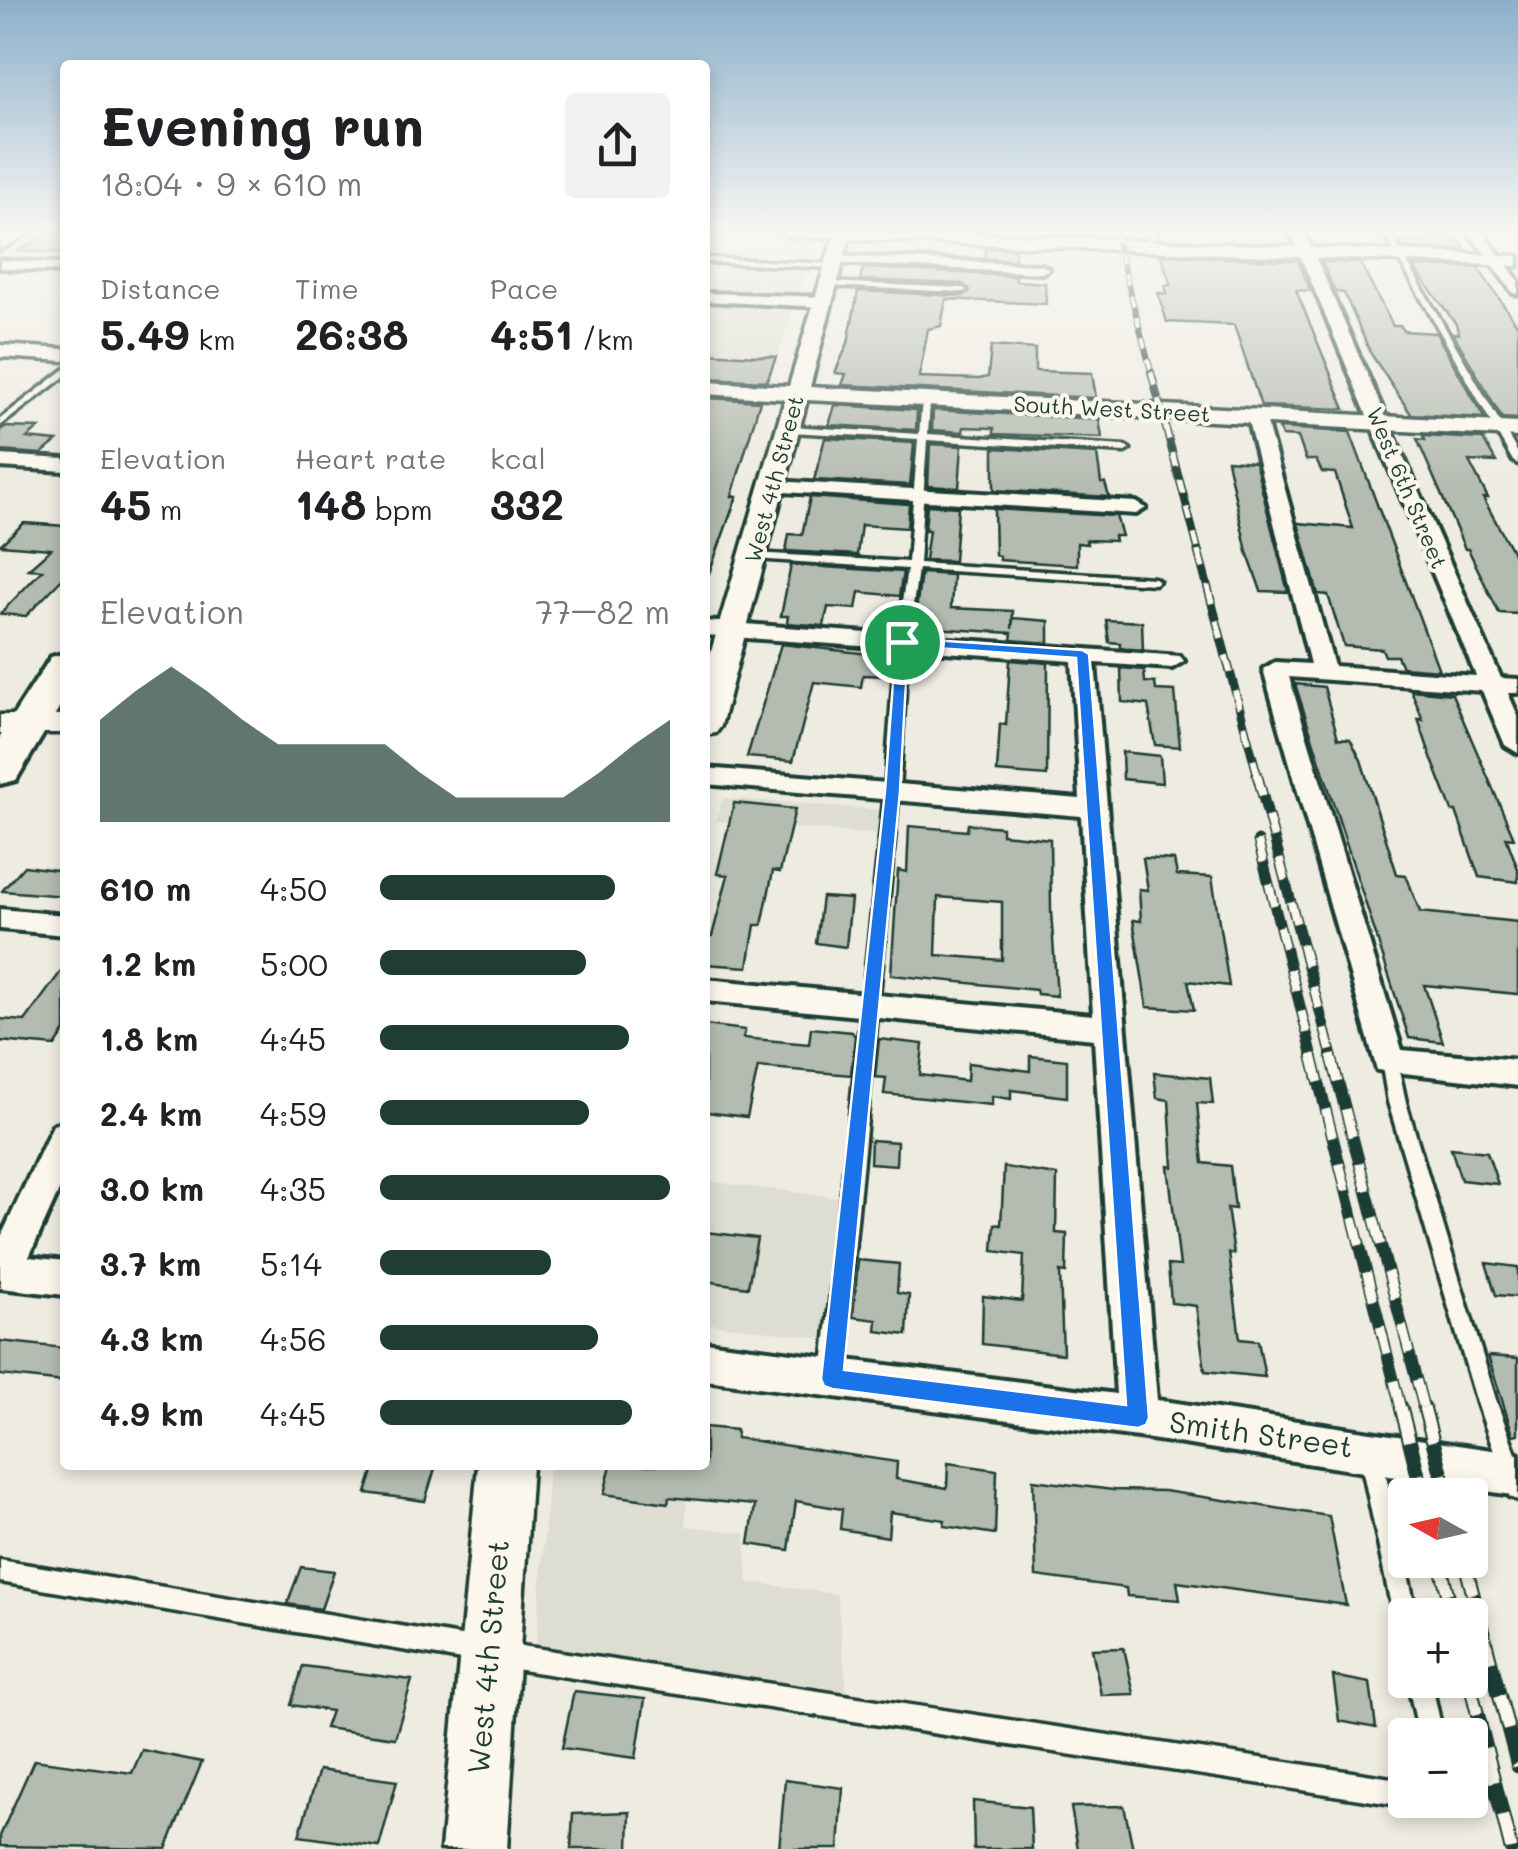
<!DOCTYPE html>
<html lang="en">
<head>
<meta charset="utf-8">
<style>
  :root { --surface:#fff; --page:#f2f2f2; --text:#202124; --muted:#757577; --accent:#1f3d34 }
  body { margin:0; font-family:Mali,sans-serif; background:var(--page); color:var(--text); height:100vh; display:flex; flex-direction:column; font-size:38px; white-space:nowrap }
  * { box-sizing:border-box; margin:0 }
  p { font-size:32px; color:var(--muted) }
  .icon { flex:none; width:55px; height:55px; fill:none; stroke:currentColor; stroke-width:2; stroke-linecap:round; stroke-linejoin:round }
  .map { position:relative; flex:1; overflow:hidden }
  .details { position:absolute; left:60px; top:60px; width:650px; height:1410px; display:flex; flex-direction:column; background:var(--surface); border-radius:10px; box-shadow:0 5px 15px #0003 }
  .details>* { flex:none }
  .needle { width:65px; rotate:278deg }
  .fabs { position:absolute; left:1388px; top:1478px; display:grid; gap:20px }
  .fabs a { display:grid; place-items:center; width:100px; height:100px; border-radius:10px; background:var(--surface); box-shadow:0 5px 15px #0003; font-size:50px }
  .pin { position:absolute; display:grid; place-items:center; width:85px; height:85px; color:#fff; margin:-42px; border:5px solid #fff; border-radius:50%; box-shadow:0 2px 10px #0007 }
  .round { display:grid; place-items:center; flex:none; width:105px; height:105px; border-radius:10px; background:var(--page) }
  .head { display:flex; align-items:center; justify-content:space-between; height:170px; padding:0 40px }
  h1 { font-size:55px; font-weight:700; line-height:75px }
  .metrics { display:grid; grid-template-columns:repeat(3,1fr); gap:15px; height:170px; padding:10px 40px }
  .metrics div { display:grid; align-content:center }
  .metrics b { font-size:42px; font-weight:700 }
  .metrics small { font-size:28px; font-weight:400 }
  .metrics p { font-size:28px }
  .chart { height:280px; padding:20px 40px }
  .chart p { display:flex; justify-content:space-between }
  .chart svg { width:100%; height:180px; margin-top:10px; fill:var(--accent); opacity:.7 }
  ul { padding:0 40px; list-style:none; font-size:32px }
  li { display:grid; grid-template-columns:160px 120px 1fr; align-items:center; height:75px }
  li i { height:25px; border-radius:12px; background:var(--accent) }
  .map>svg:first-child { display:block }
  .built { fill:#ddddd2 }
  .building { fill:#b4bbb0; stroke:#1f3d34; stroke-width:2.5; fill-rule:evenodd }
  .lines { fill:none; stroke-linecap:round; stroke-linejoin:round }
  .service-casing { stroke:#1f3d34; stroke-width:7 }
  .minor-casing { stroke:#1f3d34; stroke-width:8 }
  .tertiary-casing { stroke:#1f3d34; stroke-width:7 }
  .primary-casing { stroke:#1f3d34; stroke-width:8 }
  .service { fill:#fbf7ec; fill-rule:evenodd }
  .minor { fill:#fbf7ec; fill-rule:evenodd }
  .tertiary { fill:#fbf7ec; fill-rule:evenodd }
  .primary { fill:#fbf7ec; fill-rule:evenodd }
  .rail-far5-casing { stroke:#1f3d34; stroke-width:6 }
  .rail-far4-casing { stroke:#1f3d34; stroke-width:8 }
  .rail-far3-casing { stroke:#1f3d34; stroke-width:9 }
  .rail-far2-casing { stroke:#1f3d34; stroke-width:11 }
  .rail-far1-casing { stroke:#1f3d34; stroke-width:12 }
  .rail-casing { stroke:#1f3d34; stroke-width:15 }
  .rail-far5 { stroke:#fbf7ec; stroke-width:4; stroke-dasharray:11; stroke-linecap:butt }
  .rail-far4 { stroke:#fbf7ec; stroke-width:5; stroke-dasharray:14; stroke-linecap:butt }
  .rail-far3 { stroke:#fbf7ec; stroke-width:6; stroke-dasharray:18; stroke-linecap:butt }
  .rail-far2 { stroke:#fbf7ec; stroke-width:8; stroke-dasharray:22; stroke-linecap:butt }
  .rail-far1 { stroke:#fbf7ec; stroke-width:9; stroke-dasharray:28; stroke-linecap:butt }
  .rail { stroke:#fbf7ec; stroke-width:11; stroke-dasharray:35; stroke-linecap:butt }
  .route { fill:#1a73e8; stroke:#fff; stroke-width:2.5; fill-rule:evenodd }
  .labels { text-anchor:middle; stroke-width:8; stroke-linejoin:round; paint-order:stroke }
  .far-street-label { font-size:22px; fill:#1f3d34; stroke:#fbf7ec }
  .near-street-label { font-size:30px; fill:#1f3d34; stroke:#fbf7ec }
</style>
</head>
<body>
<div class="map">
<svg width="1518" height="1849" viewBox="0 0 1518 1849">
  <rect width="100%" height="100%" fill="#eeece1"/>
  <filter id="ink" filterUnits="userSpaceOnUse"><feTurbulence type="fractalNoise" baseFrequency=".01" numOctaves="2"/><feDisplacementMap in="SourceGraphic" scale="20" xChannelSelector="R" yChannelSelector="G"/><feConvolveMatrix kernelMatrix="1 2 1 2 8 2 1 2 1" color-interpolation-filters="sRGB"/></filter>
  <g filter="url(#ink)">
    <g class="built">
      <path d="M727,263L808,266L798,296L715,292Z"/>
      <path d="M705,303L794,307L769,383L705,380Z"/>
      <path d="M723,798L882,810L879,835L716,821Z"/>
      <path d="M705,1181L842,1198L827,1339L705,1323Z"/>
      <path d="M549,1465H687L686,1526L745,1533L748,1582L837,1594L847,1694L536,1648Z"/>
    </g>
    <g class="building">
      <path d="M52,231H65V253L18,251Z"/>
      <path d="M1423,231H1452L1466,250L1403,247L1398,240L1430,241Z"/>
      <path d="M985,248L1015,249V260L865,254L985,259Z"/>
      <path d="M1161,255L1298,261L1311,291L1296,290L1345,409L1261,406L1234,325L1167,322L1158,293L1167,294L1165,285H1171Z"/>
      <path d="M1322,262L1360,263L1393,326H1401L1403,331L1436,333L1484,418L1411,414L1371,354L1344,293L1335,292Z"/>
      <path d="M1413,266L1478,268L1518,326V419L1502,418L1453,333L1459,334L1456,324Z"/>
      <path d="M863,268L1016,276V281L1045,283L1046,304L946,299L941,326L928,329L919,377L979,379L988,377L991,346L1035,349V371L1092,373L1096,398L842,385L846,374L835,373L848,343L858,291L963,296L970,291L963,284L860,280Z"/>
      <path d="M705,353L776,357L767,381L705,378Z"/>
      <path d="M705,398L760,401L732,496H737L708,576Z"/>
      <path d="M835,405L917,410L916,430L829,425Z"/>
      <path d="M933,410L1099,419L1102,438L994,434V428L964,427L963,432L932,430Z"/>
      <path d="M5,427L39,428L27,438L57,441L41,454L0,451V430Z"/>
      <path d="M1279,428L1350,432L1439,670L1402,667L1397,656H1385L1382,649L1344,646L1328,595L1318,594L1298,523L1353,528L1335,473L1322,472L1316,460H1306L1298,437L1282,436Z"/>
      <path d="M1423,436L1483,439L1496,462L1469,461L1488,498H1483L1518,562V614L1499,613L1468,549H1465L1417,439L1425,440Z"/>
      <path d="M825,438L914,443L910,485L814,480Z"/>
      <path d="M930,444L962,446L959,488L928,486Z"/>
      <path d="M994,448L1097,454L1101,483H1105L1109,497L994,490Z"/>
      <path d="M1227,460L1255,462L1288,592L1261,591L1247,552Z"/>
      <path d="M810,497L909,504L907,528L861,525L857,555L786,551L789,534L802,535Z"/>
      <path d="M927,505L958,507L954,561L925,560L929,530H925Z"/>
      <path d="M994,509L1116,516L1122,536H1114L1115,541L1086,540L1087,544L1077,543V565L999,560V556L995,555Z"/>
      <path d="M24,523L65,526V576L26,616L0,614L42,570L28,569L51,549L0,545Z"/>
      <path d="M791,565L903,572L899,596L859,592L856,609L828,607L824,626L787,623L788,616H781Z"/>
      <path d="M921,573L953,575L951,608L1013,611L1012,629L1013,618L1049,621V643L1011,640L1012,633L934,628V634L913,633Z"/>
      <path d="M1106,620L1142,622L1143,650L1120,648V643L1109,642Z"/>
      <path d="M781,644L888,656L885,676L863,675L861,687L814,682L793,761L747,757Z"/>
      <path d="M1010,660L1048,663L1047,776L997,772L1000,724L1006,725Z"/>
      <path d="M1121,668L1144,670L1145,682L1155,683L1156,690L1175,691L1180,747L1155,745L1148,705L1122,702Z"/>
      <path d="M1295,684L1324,687L1338,738L1350,739L1361,760L1397,874L1406,875L1420,912L1518,922V994L1424,985L1443,1042L1409,1038Z"/>
      <path d="M1411,690L1452,694L1514,838L1506,837L1518,869V882L1479,877L1456,811H1452L1431,757L1418,719L1423,720Z"/>
      <path d="M1122,752L1160,756L1162,783L1123,779Z"/>
      <path d="M734,803L795,809L780,872L773,871L762,925H755L748,967L705,964V936H712L728,875L717,874Z"/>
      <path d="M968,824L1002,827V834L1050,839L1051,911L1057,996L1037,994L1036,990L891,975L898,870L907,872L909,826L967,831ZM938,897L1002,902V960L936,955Z"/>
      <path d="M1143,858L1174,860L1177,875L1212,877L1229,986L1188,981L1194,1010L1147,1007L1133,920L1141,921L1139,889L1148,890Z"/>
      <path d="M24,866L65,871V896L2,891Z"/>
      <path d="M822,897L851,899L846,947L816,943Z"/>
      <path d="M65,966V1031L55,1046L0,1041V1019L25,1021Z"/>
      <path d="M705,1025L745,1030L743,1038L809,1044L811,1028L852,1032L855,1036L851,1075L758,1067L747,1117L705,1112Z"/>
      <path d="M879,1039L923,1044L920,1075L967,1081L968,1063L1030,1071V1056L1067,1060V1097L1011,1090V1099L992,1096V1105L884,1094L886,1078L875,1077Z"/>
      <path d="M1154,1073L1210,1078L1213,1104L1197,1103L1203,1163L1230,1166L1235,1209L1227,1208L1234,1254L1229,1253L1240,1339L1258,1341L1265,1377L1205,1371L1196,1306L1171,1303L1168,1265L1180,1266L1168,1166L1173,1167L1169,1100L1157,1098Z"/>
      <path d="M871,1140L897,1142L896,1165L870,1163Z"/>
      <path d="M1451,1148L1487,1152L1498,1184L1461,1180Z"/>
      <path d="M1004,1167L1057,1175L1056,1233L1067,1234L1066,1273L1060,1272L1063,1354L982,1344L983,1296L1022,1301L1024,1255L993,1251L995,1224L1001,1225Z"/>
      <path d="M705,1232L757,1238L748,1287L705,1281Z"/>
      <path d="M858,1260L899,1264L897,1293L909,1295L907,1335L876,1331L877,1320L853,1317Z"/>
      <path d="M1486,1263L1518,1267V1297L1496,1295Z"/>
      <path d="M0,1341L65,1348V1382L0,1375Z"/>
      <path d="M1488,1356L1518,1358V1434L1513,1435Z"/>
      <path d="M705,1427L736,1430V1438L897,1462L896,1479L947,1488L948,1463L997,1470L995,1534L944,1526L945,1520L890,1512L888,1537L840,1529L842,1509L796,1501L789,1550L749,1544L755,1505L669,1497L668,1503L604,1494L611,1465H705Z"/>
      <path d="M375,1465H436L425,1501L366,1493Z"/>
      <path d="M1033,1480L1113,1490L1164,1491L1329,1516L1346,1605L1177,1582L1180,1600L1127,1596L1126,1588L1036,1576Z"/>
      <path d="M301,1567L334,1571L321,1609L287,1604Z"/>
      <path d="M1124,1648L1134,1694L1101,1695L1092,1649Z"/>
      <path d="M303,1666L412,1680L395,1738L325,1728L331,1711L291,1705Z"/>
      <path d="M1333,1676L1370,1683L1376,1728L1339,1721Z"/>
      <path d="M574,1691L645,1699L636,1758L562,1748Z"/>
      <path d="M142,1750L202,1762L166,1849L0,1846V1836L34,1760L132,1773Z"/>
      <path d="M319,1770L397,1781L379,1847L299,1836Z"/>
      <path d="M785,1780L843,1788L839,1849H779Z"/>
      <path d="M973,1801L1030,1807L1032,1849H974Z"/>
      <path d="M1124,1806L1133,1849H1078L1071,1807Z"/>
      <path d="M630,1812L629,1849H571L573,1814Z"/>
    </g>
    <g class="lines">
      <g class="service-casing">
        <g id="service">
          <path d="M1151,231H1157L1149,246H1145Z"/>
          <path d="M1383,231H1389L1518,453V464L1513,461Z"/>
          <path d="M705,258L833,264L837,266L833,268L705,262Z"/>
          <path d="M828,282L963,288L967,290L963,292L825,286Z"/>
          <path d="M65,369V376L0,426V419Z"/>
          <path d="M926,397L930,400L928,434L1125,446L1130,449L1125,452L927,440L919,563L1154,578L1159,581L1154,584L918,569L908,642L899,791L842,1375L839,1382L832,1384L825,1382L822,1375L885,791L896,642L907,569L754,559L749,556L754,553L908,562L918,439L790,432L785,429L790,426L919,434L922,400Z"/>
          <path d="M1389,1055L1395,1057L1397,1061L1406,1102L1497,1403L1518,1459V1500L1510,1497L1477,1403L1388,1102L1381,1061L1383,1057Z"/>
          <path d="M1370,1443L1378,1446L1381,1453L1417,1615H1405V1627L1397,1623L1393,1615L1359,1453L1362,1446Z"/>
          <path d="M0,1560L479,1639L487,1643L491,1651L487,1659L479,1663L0,1582Z"/>
          <path d="M502,1643L1405,1780V1800H1415L1405,1806L502,1667L494,1663L490,1655L494,1647Z"/>
          <path d="M1407,1680H1431L1443,1735H1419Z"/>
        </g>
      </g>
      <g class="minor-casing">
        <g id="minor">
          <path d="M1290,231H1304L1501,678L1518,679V693H1508L1518,716V753L1505,745L1482,691L1289,677L1402,1050L1518,1060V1086L1377,1070L1263,669L1275,662L1310,664L1247,417L1256,412L1265,417L1334,666L1476,676Z"/>
          <path d="M1468,231H1482L1518,280V294L1513,293Z"/>
          <path d="M835,256L1042,265L1049,269L1042,273L830,263V257Z"/>
          <path d="M0,260L65,264V272L0,268Z"/>
          <path d="M705,293L823,297L831,302L823,307L705,301Z"/>
          <path d="M0,455L65,459V471L0,467Z"/>
          <path d="M774,481L1136,502L1146,508L1136,514L767,491L764,487Z"/>
          <path d="M705,621L1180,656L1184,661L1172,668L1095,663L1157,1400L1518,1454V1496L1138,1437L705,1380V1342L1116,1394L1094,1039L705,1001V979L1093,1015L1081,816L705,784V768L1080,799L1072,661L705,635Z"/>
          <path d="M0,909L65,915V935L0,929Z"/>
          <path d="M65,1121V1177L29,1257L65,1261V1295L0,1288V1239L53,1125Z"/>
        </g>
      </g>
      <g class="tertiary-casing">
        <g id="tertiary">
          <path d="M12,231H32L0,250V238Z"/>
          <path d="M779,231H914L1518,256V266L849,239L810,387L1518,423V437L807,400L721,726L716,733L705,735V672L785,399L705,394V382L789,386L833,238L787,236Z"/>
          <path d="M0,345L65,349V361L0,357Z"/>
          <rect x="0" y="715" width="65" height="18"/>
          <path d="M478,1465H532L507,1849H441Z"/>
        </g>
      </g>
      <g class="primary-casing">
        <path id="primary" d="M65,653V698L16,780L0,784V736L51,657Z"/>
      </g>
      <use href="#service" class="service"/>
      <use href="#minor" class="minor"/>
      <use href="#tertiary" class="tertiary"/>
      <use href="#primary" class="primary"/>
      <g class="rail-far5-casing">
        <path id="rail-far5" d="M1114,231L1152,375"/>
      </g>
      <g class="rail-far4-casing">
        <path id="rail-far4" d="M1151,372L1199,553"/>
      </g>
      <g class="rail-far3-casing">
        <path id="rail-far3" d="M1198,551L1258,777"/>
      </g>
      <g class="rail-far2-casing">
        <g id="rail-far2">
          <path d="M1257,774L1332,1057"/>
          <path d="M1258,841L1313,1057"/>
        </g>
      </g>
      <g class="rail-far1-casing">
        <g id="rail-far1">
          <path d="M1312,1055L1401,1409"/>
          <path d="M1331,1055L1424,1409"/>
        </g>
      </g>
      <g class="rail-casing">
        <g id="rail">
          <path d="M1401,1407L1423,1495"/>
          <path d="M1424,1407L1447,1495"/>
          <path d="M1439,1560L1453,1615"/>
          <path d="M1464,1560L1518,1766"/>
          <path d="M1469,1680L1511,1849"/>
        </g>
      </g>
      <use href="#rail-far5" class="rail-far5"/>
      <use href="#rail-far4" class="rail-far4"/>
      <use href="#rail-far3" class="rail-far3"/>
      <use href="#rail-far2" class="rail-far2"/>
      <use href="#rail-far1" class="rail-far1"/>
      <use href="#rail" class="rail"/>
    </g>
  </g>
  <linearGradient id="sky" x2="0" y2="1"><stop stop-color="#8bafcb"/><stop offset="0.47" stop-color="#f7f6f2"/><stop offset="1" stop-color="#f7f6f2" stop-opacity="0"/></linearGradient>
  <rect width="1518" height="490" fill="url(#sky)"/>
  <path class="route" d="M902,638L1082,650L1089,654L1149,1418L1146,1425L1138,1428L832,1389L824,1386L821,1379L885,791L896,642ZM908,646L1076,658L1126,1405L844,1370L900,791Z"/>
  <g class="labels">
    <g class="far-street-label">
      <text transform="translate(1112 409) rotate(3)" y="8">South West Street</text>
      <text transform="translate(774 479) rotate(-75)" y="8">West 4th Street</text>
      <text transform="translate(1407 488) rotate(67)" y="8">West 6th Street</text>
    </g>
    <g class="near-street-label">
      <text transform="translate(1261 1435) rotate(8)" y="10">Smith Street</text>
      <text transform="translate(489 1657) rotate(-85)" y="10">West 4th Street</text>
    </g>
  </g>
</svg>
<div class="fabs">
<a><svg class="needle" viewBox="-14 -14 28 28"><path d="M0-13l5 13h-10z" fill="#e53935"/><path d="M0 13l5-13h-10z" fill="#757577"/></svg></a>
<a>+</a>
<a>−</a>
</div>
<div class="pin" style="left:902px;top:642px;background:#1e9e55"><svg class="icon" aria-label="arrive" viewBox="0 0 24 24"><path d="M6 21V4h12l-3 4 3 4H6"/></svg></div>
<section class="details">
<div class="head"><div><h1>Evening run</h1><p>18:04 · 9 × 610 m</p></div><a class="round"><svg class="icon" aria-label="share" viewBox="0 0 24 24"><path d="M12 15V3M7 8l5-5 5 5M5 13v7h14v-7"/></svg></a></div>
<div class="metrics">
<div><p>Distance</p><b>5.49<small> km</small></b></div>
<div><p>Time</p><b>26:38</b></div>
<div><p>Pace</p><b>4:51<small> /km</small></b></div>
</div>
<div class="metrics">
<div><p>Elevation</p><b>45<small> m</small></b></div>
<div><p>Heart rate</p><b>148<small> bpm</small></b></div>
<div><p>kcal</p><b>332</b></div>
</div>
<div class="chart"><p><span>Elevation</span>77–82 m</p>
<svg viewBox="0 0 160 44" preserveAspectRatio="none"><path d="M0 44V19L10 12L20 6L30 12L40 19L50 25L60 25L70 25L80 25L90 32L100 38L110 38L120 38L130 38L140 32L150 25L160 19V44z"/></svg>
</div>
<ul>
<li><b>610 m</b>4:50<i style="width:81%"></i></li>
<li><b>1.2 km</b>5:00<i style="width:71%"></i></li>
<li><b>1.8 km</b>4:45<i style="width:86%"></i></li>
<li><b>2.4 km</b>4:59<i style="width:72%"></i></li>
<li><b>3.0 km</b>4:35<i style="width:100%"></i></li>
<li><b>3.7 km</b>5:14<i style="width:59%"></i></li>
<li><b>4.3 km</b>4:56<i style="width:75%"></i></li>
<li><b>4.9 km</b>4:45<i style="width:87%"></i></li>
</ul>
</section>
</div>
</body>
</html>
